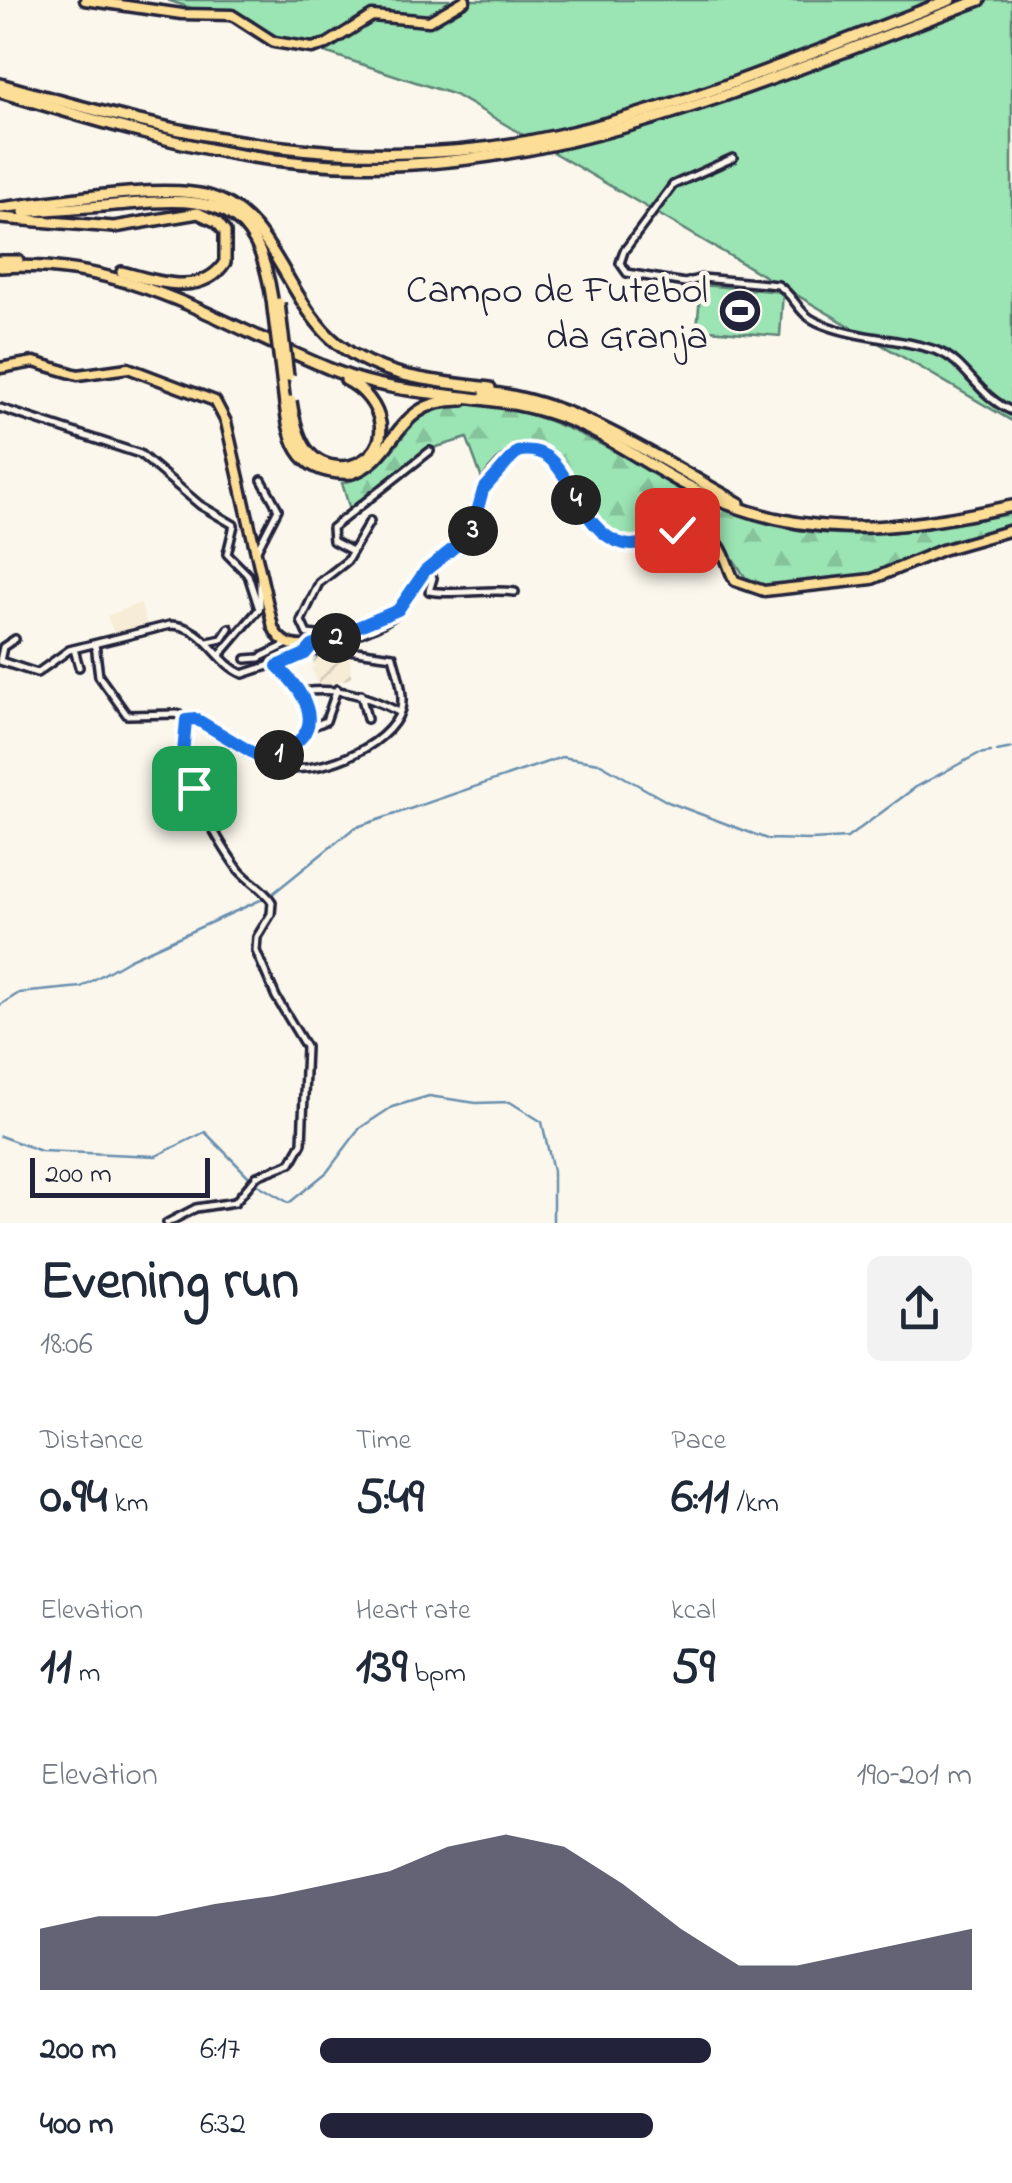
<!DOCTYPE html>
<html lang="en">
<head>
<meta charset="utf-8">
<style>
  :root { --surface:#fff; --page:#f2f2f3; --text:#1f2937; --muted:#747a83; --accent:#22223b }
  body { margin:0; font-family:"Indie Flower",sans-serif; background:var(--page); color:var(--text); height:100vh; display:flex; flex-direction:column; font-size:38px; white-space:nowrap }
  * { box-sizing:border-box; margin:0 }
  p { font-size:32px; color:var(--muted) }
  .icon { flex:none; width:55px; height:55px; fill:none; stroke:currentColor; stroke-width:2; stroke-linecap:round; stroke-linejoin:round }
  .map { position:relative; height:1223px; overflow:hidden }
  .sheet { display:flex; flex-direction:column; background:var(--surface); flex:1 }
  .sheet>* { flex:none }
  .scale { position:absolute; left:30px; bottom:25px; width:180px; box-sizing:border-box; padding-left:10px; border:5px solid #22223b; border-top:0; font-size:28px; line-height:35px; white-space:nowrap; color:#22223b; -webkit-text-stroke:8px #fbf7ec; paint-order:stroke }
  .pin { position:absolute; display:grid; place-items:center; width:85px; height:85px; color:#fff; margin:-42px; border-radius:20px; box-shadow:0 5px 15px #0006 }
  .km { position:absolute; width:50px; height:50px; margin:-25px; border-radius:50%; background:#222; color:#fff; font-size:28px; line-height:50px; text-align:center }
  .round { display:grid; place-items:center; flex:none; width:105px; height:105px; border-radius:15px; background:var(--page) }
  .summary { display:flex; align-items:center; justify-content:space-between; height:170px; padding:0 40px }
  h1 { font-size:55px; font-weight:700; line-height:75px }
  .stats { display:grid; grid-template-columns:repeat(3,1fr); gap:15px; height:170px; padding:10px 40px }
  .stats div { display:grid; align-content:center }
  .stats b { font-size:50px; font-weight:700 }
  .stats small { font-size:28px; font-weight:400 }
  .stats p { font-size:28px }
  .chart { height:280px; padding:20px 40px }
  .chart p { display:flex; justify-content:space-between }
  .chart svg { width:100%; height:180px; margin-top:10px; fill:var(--accent); opacity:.7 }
  ul { padding:0 40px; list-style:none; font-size:32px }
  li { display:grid; grid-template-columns:160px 120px 1fr; align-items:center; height:75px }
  li i { height:25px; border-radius:12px; background:var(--accent) }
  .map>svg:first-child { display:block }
  .built { fill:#f7ecd6 }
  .industrial { fill:url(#industrial-furrows) }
  .forest { fill:url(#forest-firs); stroke:#5e8377; stroke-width:2.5 }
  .park { fill:#9be4b3; stroke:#5e8377; stroke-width:2.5 }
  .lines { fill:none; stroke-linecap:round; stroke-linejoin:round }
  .stream { stroke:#698fae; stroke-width:2.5 }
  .street-casing { stroke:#22223b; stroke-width:12 }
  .primary-casing { stroke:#22223b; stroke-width:15 }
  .highway-casing { stroke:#22223b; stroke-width:16 }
  .street { stroke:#fbf7ec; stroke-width:5 }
  .primary { stroke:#fdde96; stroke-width:8 }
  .highway { stroke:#fdde96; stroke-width:9 }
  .highway-bridge-casing { stroke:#22223b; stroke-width:16; stroke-linecap:butt }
  .highway-bridge { stroke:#fdde96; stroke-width:9 }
  .route-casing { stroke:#fff; stroke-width:20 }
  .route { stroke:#1a73e8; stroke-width:12 }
  .labels { text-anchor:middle; stroke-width:9; stroke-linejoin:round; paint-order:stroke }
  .poi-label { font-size:40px; fill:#22223b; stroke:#fbf7ec; text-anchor:end }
</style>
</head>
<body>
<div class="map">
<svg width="1012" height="1223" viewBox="0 0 1012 1223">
  <defs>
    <pattern id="industrial-furrows" width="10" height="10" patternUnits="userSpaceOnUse" patternTransform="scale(2.5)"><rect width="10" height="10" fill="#f7ecd6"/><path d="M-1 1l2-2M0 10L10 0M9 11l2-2" fill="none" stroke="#d3cab9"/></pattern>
    <pattern id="forest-firs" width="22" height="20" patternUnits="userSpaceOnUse" patternTransform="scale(2.5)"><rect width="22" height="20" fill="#9be4b3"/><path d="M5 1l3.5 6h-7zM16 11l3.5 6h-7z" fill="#85c39b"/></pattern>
  </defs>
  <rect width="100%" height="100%" fill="#fbf7ec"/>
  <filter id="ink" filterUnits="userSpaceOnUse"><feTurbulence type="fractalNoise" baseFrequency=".01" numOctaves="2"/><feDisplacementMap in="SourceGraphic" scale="20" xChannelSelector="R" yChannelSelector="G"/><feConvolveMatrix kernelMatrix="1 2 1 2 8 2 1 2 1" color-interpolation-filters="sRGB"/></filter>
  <g filter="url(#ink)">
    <path class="built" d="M140,603L148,627L116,637L107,616Z"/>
    <path class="industrial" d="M339,652L350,654L351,678L320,687L311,668L315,666L311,656Z"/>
    <path class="forest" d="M477,404C565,413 630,463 707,501C808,552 906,535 1012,513V524L934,547L873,574L765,586L745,577L719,537L704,526L672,524L631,539C577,531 580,462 534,444L513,449L483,482L467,438L430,449L350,510L342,483C405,472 389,401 477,404Z"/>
    <g class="park">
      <path d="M167,0H1012V421L455,95Z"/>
      <path d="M701,285L783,292L780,336L697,329Z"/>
    </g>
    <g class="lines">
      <g class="stream">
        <path d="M997,751L1012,748"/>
        <path d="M271,895L354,828L562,757L599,763L668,802L767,839L811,840L847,838L916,787L978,754L991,752"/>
        <path d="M0,1005L19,993L81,987L130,959L265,898"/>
        <path d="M0,1136L41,1151L156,1156L205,1132L255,1183L289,1203L327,1172L360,1128L392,1107L429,1096L476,1103L510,1102L542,1122L553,1171V1223"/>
      </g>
      <g class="street-casing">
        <g id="street">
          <path d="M733,158L673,185L624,251L620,263L627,273L685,283L702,278L778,285C795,296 798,314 817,322C857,340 906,338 940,352C966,363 978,396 1012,411"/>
          <path d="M0,408L140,454L200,505L234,525L227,554L248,575L259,609"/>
          <path d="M257,550L278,509L262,480"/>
          <path d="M352,551L333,541L332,528L430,451"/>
          <path d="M260,578V606"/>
          <path d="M420,580L433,578L429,591C459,596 485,588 515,592"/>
          <path d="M337,637L307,634L301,621L319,583L347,561L370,521"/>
          <path d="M15,639L3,647L0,661L37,673L69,650L170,625C206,625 215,663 243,674L308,653"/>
          <path d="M208,642L222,639L229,628"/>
          <path d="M95,644L99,676L127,715L178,714L186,719"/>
          <path d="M74,649L79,667"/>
          <path d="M220,655L259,609"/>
          <path d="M246,659L259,658L288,644"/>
          <path d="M302,692C341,687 365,695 399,712"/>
          <path d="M361,694L367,719"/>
          <path d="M306,729L326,721L337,689"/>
          <path d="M270,763C280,755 294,747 302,737C322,713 293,681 277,666"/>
          <path d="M167,1223L196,1208L235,1202L257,1176L291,1163L302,1143L306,1047L276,997L256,951L257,937L271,914L272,902C264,889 249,882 239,870C216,840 169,757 186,721L194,718C220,734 247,756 275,766C313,778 390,748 401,709C405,693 397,672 393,656L341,649L308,652"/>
        </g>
      </g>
      <g class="primary-casing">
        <g id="primary">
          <path d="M85,0L182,14L232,15L274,42L312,48L327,44L372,16L429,21L465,0"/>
          <path d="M0,368L34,362L78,375L128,368L215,401L226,422L273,627C281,646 298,649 317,644C341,638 384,627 400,608C412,595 418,577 431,565C443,555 458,549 468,538C480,526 476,509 481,495C487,478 510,450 529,450C569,449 576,527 621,543C653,554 692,505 719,546C727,557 728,570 735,581L764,591L872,579L942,550L1012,530"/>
        </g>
      </g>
      <g class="highway-casing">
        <g id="highway">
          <path d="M0,84C185,137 361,179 554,136C690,106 820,49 950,0"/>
          <path d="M0,92C78,115 155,139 234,154C505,202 734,91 980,0"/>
          <path d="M0,208C53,202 166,182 212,197C275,217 287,304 338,344C383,379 437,381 490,388"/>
          <path d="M24,212C58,209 92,207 127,204C214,196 257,202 272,299"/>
          <path d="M0,218L114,227L198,213L217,222L225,232V262C202,298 156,281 122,272"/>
          <path d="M0,261H18"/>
          <path d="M0,267C131,259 219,324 335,371C403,399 478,391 549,413C597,428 638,459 682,483C796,544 890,532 1012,506"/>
          <path d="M346,380C383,398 399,451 350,466"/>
          <path d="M485,392C578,401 659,460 739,503"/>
          <path d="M352,473C399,457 393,399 463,400"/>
        </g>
      </g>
      <use href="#street" class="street"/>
      <use href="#primary" class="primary"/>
      <use href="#highway" class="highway"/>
      <g class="highway-bridge-casing">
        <g id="highway-bridge">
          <path d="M272,299C275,326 279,353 282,379C288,428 288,477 352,473"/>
          <path d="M279,303L288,376"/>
          <path d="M291,401C296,436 307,472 350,466"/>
        </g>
      </g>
      <use href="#highway-bridge" class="highway-bridge"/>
    </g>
  </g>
  <g class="lines" filter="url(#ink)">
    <g class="route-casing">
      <path id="route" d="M194,788L183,754L186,720L196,719L270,763C280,755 294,747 302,737C322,713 293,681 277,666L305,654L312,646L398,610L425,571L471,534L483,490L517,452C571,437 571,531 624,544C643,549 659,533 677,530"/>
    </g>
    <use href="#route" class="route"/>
  </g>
  <defs>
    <g id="stadium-disc" transform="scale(2.25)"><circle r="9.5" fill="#22223b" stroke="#fbf7ec"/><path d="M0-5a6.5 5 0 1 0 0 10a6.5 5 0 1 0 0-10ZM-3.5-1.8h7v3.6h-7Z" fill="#fff"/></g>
  </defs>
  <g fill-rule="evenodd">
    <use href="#stadium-disc" x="740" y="311"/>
  </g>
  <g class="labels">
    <g class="poi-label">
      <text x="708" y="302">Campo de Futebol<tspan x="708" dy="46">da Granja</tspan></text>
    </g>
  </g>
</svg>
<div class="scale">200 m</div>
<div class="pin" style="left:194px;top:788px;background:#1e9e55"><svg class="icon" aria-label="arrive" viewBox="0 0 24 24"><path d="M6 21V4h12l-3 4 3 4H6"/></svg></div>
<div class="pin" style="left:677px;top:530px;background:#d93025"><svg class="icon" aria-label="check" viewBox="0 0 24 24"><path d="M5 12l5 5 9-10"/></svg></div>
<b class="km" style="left:279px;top:755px">1</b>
<b class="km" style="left:336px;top:638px">2</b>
<b class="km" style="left:473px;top:531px">3</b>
<b class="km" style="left:576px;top:500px">4</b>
</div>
<section class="sheet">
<div class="summary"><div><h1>Evening run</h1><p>18:06</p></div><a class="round"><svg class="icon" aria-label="share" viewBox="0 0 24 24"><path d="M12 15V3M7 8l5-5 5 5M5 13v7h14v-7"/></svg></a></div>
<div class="stats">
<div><p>Distance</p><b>0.94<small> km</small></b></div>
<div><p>Time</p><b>5:49</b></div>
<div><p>Pace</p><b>6:11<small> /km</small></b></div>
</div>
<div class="stats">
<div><p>Elevation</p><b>11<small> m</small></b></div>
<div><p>Heart rate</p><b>139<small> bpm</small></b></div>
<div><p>kcal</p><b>59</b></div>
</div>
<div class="chart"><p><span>Elevation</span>190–201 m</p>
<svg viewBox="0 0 160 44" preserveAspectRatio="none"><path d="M0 44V29L10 26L20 26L30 23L40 21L50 18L60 15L70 9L80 6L90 9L100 18L110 29L120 38L130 38L140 35L150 32L160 29V44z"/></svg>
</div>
<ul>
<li><b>200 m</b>6:17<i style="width:60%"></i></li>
<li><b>400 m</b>6:32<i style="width:51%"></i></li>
</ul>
</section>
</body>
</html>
